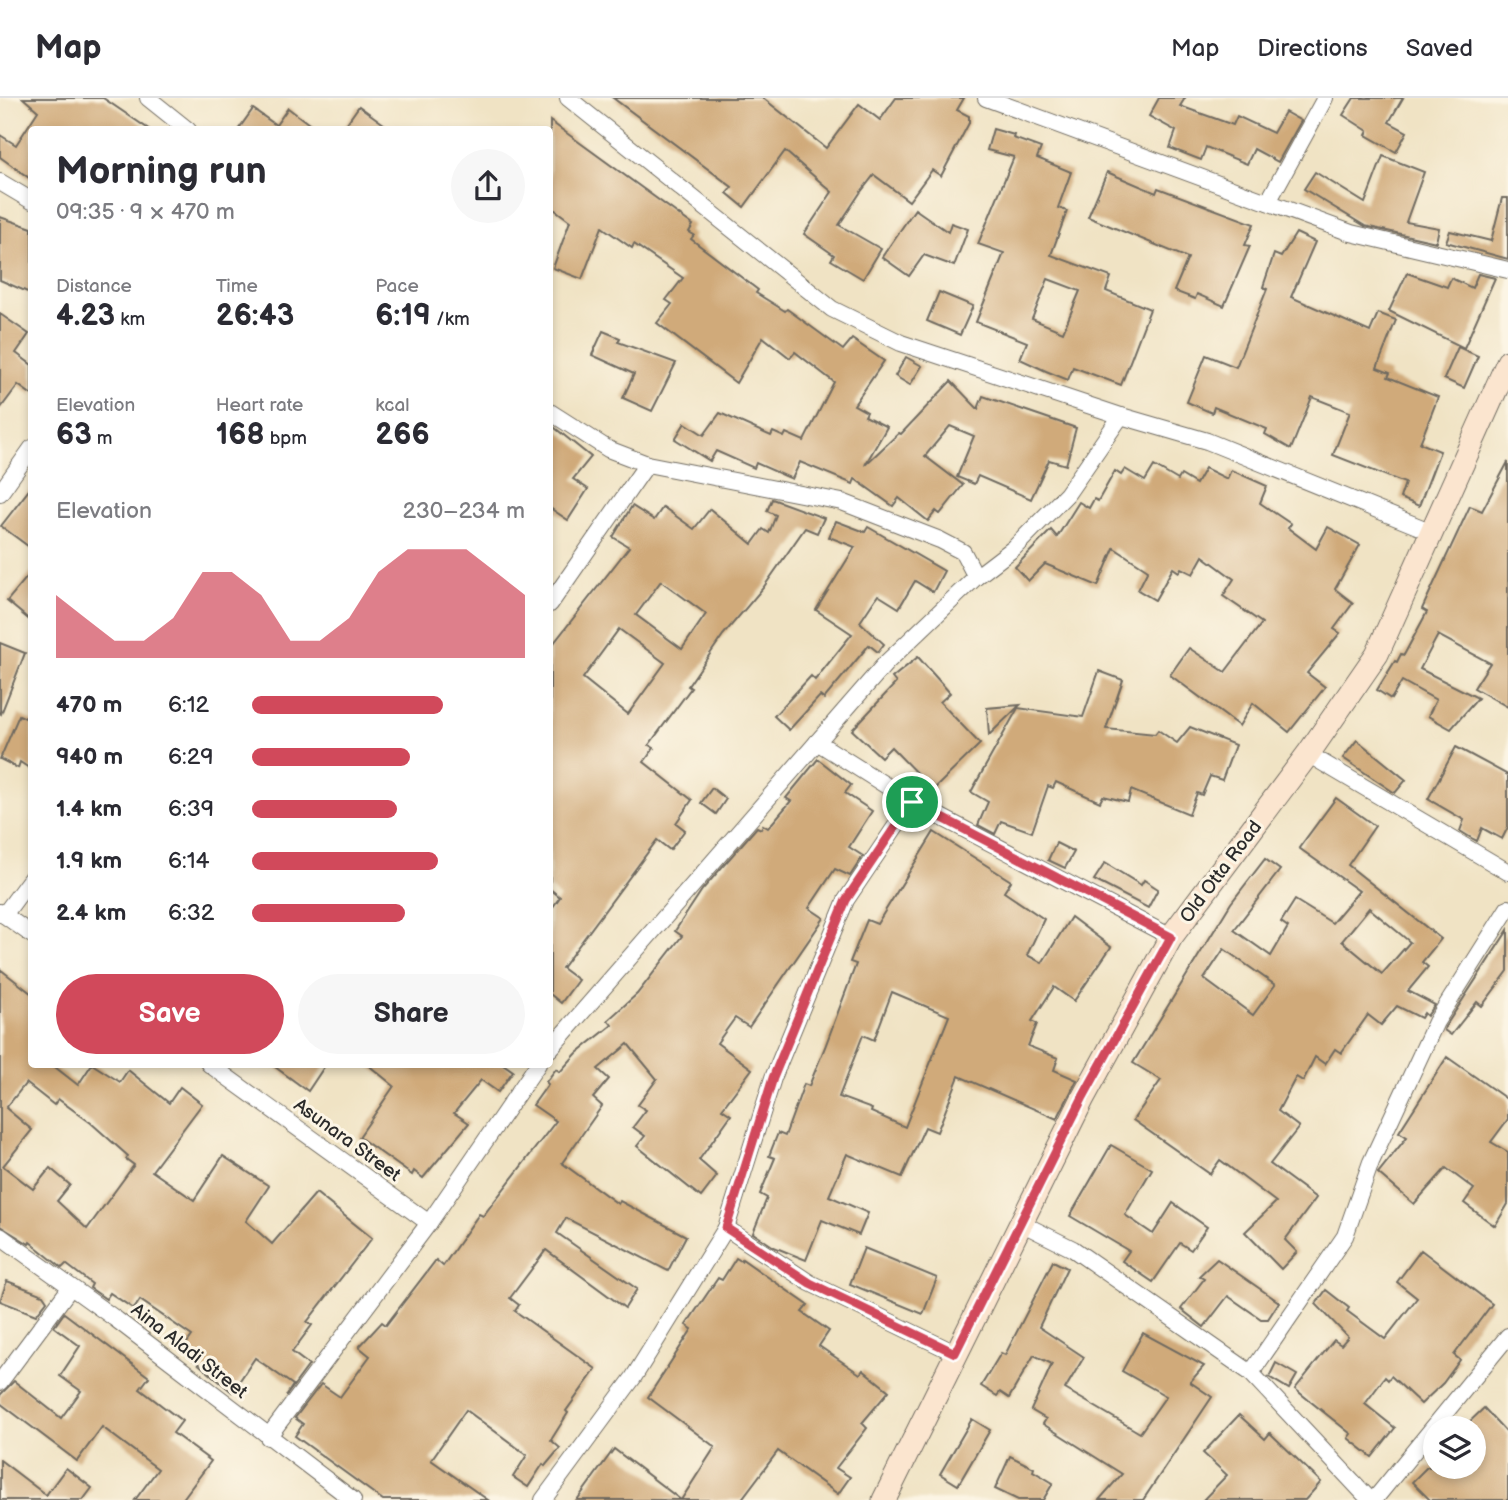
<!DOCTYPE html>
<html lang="en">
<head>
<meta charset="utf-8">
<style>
  :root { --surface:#fff; --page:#f7f7f7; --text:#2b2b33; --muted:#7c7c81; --line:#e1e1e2; --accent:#d1495b }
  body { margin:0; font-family:"Balsamiq Sans",sans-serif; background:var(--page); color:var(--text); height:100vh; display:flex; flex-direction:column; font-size:26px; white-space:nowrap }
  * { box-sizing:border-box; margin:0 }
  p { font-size:23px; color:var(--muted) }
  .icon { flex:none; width:38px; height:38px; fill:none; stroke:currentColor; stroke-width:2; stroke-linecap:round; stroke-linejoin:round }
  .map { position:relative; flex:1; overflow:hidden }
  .drawer { position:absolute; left:28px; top:28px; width:525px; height:942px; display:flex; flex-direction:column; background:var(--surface); border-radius:7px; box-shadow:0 4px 10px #0003 }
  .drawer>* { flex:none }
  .buttons { position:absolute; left:1423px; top:1318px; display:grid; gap:14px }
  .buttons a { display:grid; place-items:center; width:63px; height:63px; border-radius:50%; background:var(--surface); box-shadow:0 4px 10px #0003; font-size:35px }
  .pin { position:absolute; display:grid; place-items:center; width:60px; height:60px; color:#fff; margin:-30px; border:4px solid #fff; border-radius:50%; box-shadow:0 2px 7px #0007 }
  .round { display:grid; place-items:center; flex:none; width:74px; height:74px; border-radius:37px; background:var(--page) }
  .head { display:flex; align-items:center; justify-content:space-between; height:119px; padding:0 28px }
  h1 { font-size:38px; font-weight:700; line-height:52px }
  .metrics { display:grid; grid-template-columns:repeat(3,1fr); gap:10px; height:119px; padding:7px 28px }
  .metrics div { display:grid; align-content:center }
  .metrics b { font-size:30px; font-weight:700 }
  .metrics small { font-size:19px; font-weight:400 }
  .metrics p { font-size:19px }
  .chart { height:196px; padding:14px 28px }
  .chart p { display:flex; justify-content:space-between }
  .chart svg { width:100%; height:126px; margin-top:7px; fill:var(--accent); opacity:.7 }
  .action { display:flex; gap:14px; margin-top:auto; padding:14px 28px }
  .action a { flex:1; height:80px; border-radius:42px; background:var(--accent); color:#fff; font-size:28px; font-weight:700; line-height:80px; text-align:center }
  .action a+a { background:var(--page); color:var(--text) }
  ul { padding:0 28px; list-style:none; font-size:23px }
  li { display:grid; grid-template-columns:112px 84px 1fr; align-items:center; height:52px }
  li i { height:18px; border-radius:9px; background:var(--accent) }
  header { display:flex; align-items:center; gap:42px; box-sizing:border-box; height:98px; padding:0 35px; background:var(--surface); border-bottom:2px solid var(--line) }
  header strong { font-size:33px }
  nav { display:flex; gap:38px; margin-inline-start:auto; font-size:24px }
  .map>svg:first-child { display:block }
  .building { fill:#d0aa7a; fill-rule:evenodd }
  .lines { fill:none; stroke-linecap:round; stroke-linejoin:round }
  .street-casing { stroke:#706b61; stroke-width:18 }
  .secondary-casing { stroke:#706b61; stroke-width:25 }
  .street { stroke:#fff; stroke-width:16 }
  .secondary { stroke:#fbe5cf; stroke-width:23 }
  .route-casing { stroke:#fff; stroke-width:14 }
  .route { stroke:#d1495b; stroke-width:9 }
  .labels { text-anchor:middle; stroke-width:6; stroke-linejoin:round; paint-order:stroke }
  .street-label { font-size:19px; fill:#2b2b2b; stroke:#fcf5e5 }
</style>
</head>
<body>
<header>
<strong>Map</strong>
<nav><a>Map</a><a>Directions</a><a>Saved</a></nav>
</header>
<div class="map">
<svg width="1508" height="1402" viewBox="0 0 1508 1402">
  <rect width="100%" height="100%" fill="#fcf5e5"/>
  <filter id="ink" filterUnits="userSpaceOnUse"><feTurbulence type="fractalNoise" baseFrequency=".0143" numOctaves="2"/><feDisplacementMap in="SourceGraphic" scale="14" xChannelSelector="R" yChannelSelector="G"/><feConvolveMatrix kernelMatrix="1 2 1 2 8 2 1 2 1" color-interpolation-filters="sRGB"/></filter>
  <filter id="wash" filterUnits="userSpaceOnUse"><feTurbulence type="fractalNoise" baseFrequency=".00686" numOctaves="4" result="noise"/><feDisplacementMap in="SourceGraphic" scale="28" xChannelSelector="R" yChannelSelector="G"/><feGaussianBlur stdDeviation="1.57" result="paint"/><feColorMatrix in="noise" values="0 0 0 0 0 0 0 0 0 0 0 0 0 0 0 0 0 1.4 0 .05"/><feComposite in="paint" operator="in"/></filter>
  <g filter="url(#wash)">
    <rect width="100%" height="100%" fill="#f0e3c4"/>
    <g id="blocks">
      <g class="building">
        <path d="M23,0H103L150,32H32V82L0,59V37L16,47L38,13Z"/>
        <path d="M613,0H763L826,50L859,6L880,22L896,0H964L957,12L969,18V25L941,78L932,72L909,103L874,77L860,95L839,127L881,151L863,181L831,162L834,157L804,136L832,94L785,53L744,109L727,95L732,89Z"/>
        <path d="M1159,0H1185L1180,8L1233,27L1237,18L1273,35L1285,14L1301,23L1278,64L1254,51L1247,66L1206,49L1201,62L1170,50L1176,33L1149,18Z"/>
        <path d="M1354,0H1403L1389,24L1407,34L1396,54L1366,37L1368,33L1343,17Z"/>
        <path d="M359,8L392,32H342Z"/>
        <path d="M288,10L317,32H238L253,11L276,27Z"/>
        <path d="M550,23L693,127L689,134L694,137L691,141L758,192L756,195L785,213L787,211L843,252L852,241L884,263L854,307L867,314L865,318L887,329L865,367L899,335L901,336L951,283L978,311L983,298L1076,330L1066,367L1049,362L1031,401L978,378L974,386L957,379L974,338L950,328L925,358L963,387L940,416L936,413L928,423L899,400L893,408L855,381L853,386L800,364L792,381L756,365L754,370L716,353L710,363L675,341L685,325L704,337L720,315L771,338L773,334L784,339L786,335L804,343L834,284L795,254L790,260L763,239L736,285L657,225L672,206L666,202L683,180L634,146L632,150L602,129L582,181L553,170L570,123L550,108Z"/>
        <path d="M993,31L1014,37L1013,40L1041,50L1037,60L1071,74L1058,110L1067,113L1051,157L1111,179L1106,193L1150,211L1121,287L1073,269L1068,282L1046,273L1020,261L1027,244L976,224L1004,155L978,146L1014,59L987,52ZM1048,181L1080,193L1063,234L1032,221Z"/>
        <path d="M1383,58L1424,74L1406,124L1439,130L1436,144L1365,128L1304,91L1315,74L1365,105Z"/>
        <path d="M1107,74L1156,95L1158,90L1254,126L1245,147L1250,148L1224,208L1197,196L1195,201L1174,193L1188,160L1088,119Z"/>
        <path d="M1502,100H1508V161L1446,144L1450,133L1491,143Z"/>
        <path d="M915,111L948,134L951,125L968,131L954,168L924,157L909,178L882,159Z"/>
        <path d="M0,119L32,130V196L0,182Z"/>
        <path d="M1296,135L1315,144L1291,199L1370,234L1378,215L1396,222L1377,270L1390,275L1388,279L1438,299L1420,345L1440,353L1419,408L1400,400L1405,385L1333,357L1350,314L1312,299L1291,351L1265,336L1267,331L1214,309L1212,315L1187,304L1206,257L1236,269L1267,191L1263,189L1274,156L1281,159Z"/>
        <path d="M1407,175L1447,189L1451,180L1472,190L1478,176L1495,180L1464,250L1389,213Z"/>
        <path d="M939,194L973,208L960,237L927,223Z"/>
        <path d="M0,216L29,236L16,255L32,267V297L18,287L0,311Z"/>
        <path d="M603,233L620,240L618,244L676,265L652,313L623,300L634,276L592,257Z"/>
        <path d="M1458,249L1478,258L1464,290L1444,281Z"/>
        <path d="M906,259L922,268L910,287L895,278Z"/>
        <path d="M550,326L591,359L573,381L588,391L568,422L550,410Z"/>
        <path d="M1508,364V609L1474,590L1490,565L1438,537L1420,571L1478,600L1451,631L1428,618L1436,602L1402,583L1391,601L1377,592L1395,563L1397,564L1401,556L1404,557L1427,514L1422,511L1470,408L1482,413Z"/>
        <path d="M1154,368L1178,382L1181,377L1196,386L1205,370L1227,381L1231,372L1267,388L1260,405L1291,426L1288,430L1316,451L1328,429L1360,447L1335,491L1353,505L1334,531L1340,535L1307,575L1325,589L1289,634L1253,605L1239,628L1170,577L1189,550L1225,574L1262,525L1223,498L1234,481L1203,458L1193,476L1181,470L1179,474L1173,470L1155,502L1138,492L1148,472L1114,450L1098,488L1045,466L1028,483L1015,469L1051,432L1057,439L1079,404L1089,410L1094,401L1098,403L1115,373L1121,377L1125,371L1145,383Z"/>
        <path d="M32,388V451L1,428Z"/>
        <path d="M772,401L824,420L817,435L805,430L763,490L723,537L688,588L691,590L649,647L654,650L644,664L692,702L676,725L685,732L670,752L657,742L562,870L578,882L561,905L550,896V813L560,799L550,791V550L629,449L613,439L632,408L654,422L663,409L694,431L710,411L752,446L763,431L769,435L776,417L767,413ZM661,483L706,516L682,551L636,517ZM619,531L665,565L628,616L583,580Z"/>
        <path d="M836,423L865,434L868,429L944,473L933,494L915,483L899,510L878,497L860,524L884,546L878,554L869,547L824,601L820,598L789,632L774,618L811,578L815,582L852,536L816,512L855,449L829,439Z"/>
        <path d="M32,473V524L7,503Z"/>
        <path d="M0,545L25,555L1,616L0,615Z"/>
        <path d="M918,559L950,595L940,604L980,646L933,692L891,649L881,659L852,632L896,585L892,580Z"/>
        <path d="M1099,573L1123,582L1106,631L1155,636L1158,632L1177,645L1190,629L1235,647L1222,682L1210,678L1202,697L1197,695L1189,716L1131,692L1128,704L1103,698L1100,704L1056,684L1053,690L1048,688L1032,734L1001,723L995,736L978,727L988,704L971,694L1018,610L1083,619Z"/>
        <path d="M1020,607L989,637L987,610Z"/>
        <path d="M19,617L32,623V672L20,664L18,670L0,661Z"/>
        <path d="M1357,642L1406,682L1395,695L1343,660Z"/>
        <path d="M1456,649L1508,677V729L1502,741L1482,730L1477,743L1473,741L1460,733L1464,722L1428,701Z"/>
        <path d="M818,661L851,687L845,695L872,713L849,749L863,758L850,778L835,771L809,810L824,820L749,929L735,920L717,945L752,971L722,1011L731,1017L699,1062L717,1078L701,1099L637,1048L645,1038L633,1029L646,1012L638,1007L657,981L628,946L598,971L609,981L593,1000L602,1008L562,1065L618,1106L620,1103L686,1138L668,1173L566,1120L557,1135L637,1191L625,1210L546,1152L510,1200L519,1207L515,1213L596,1271L566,1313L568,1315L551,1342L560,1350L545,1368L543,1366L528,1389L513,1379L527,1357L466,1312L431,1362L488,1402H383L295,1338L303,1326L295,1320L321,1286L340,1299L370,1258L359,1249L382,1224L386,1227L436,1162L443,1168L479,1116L483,1118L556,1023L533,1007L548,986L546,984L556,971L560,974L577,955L612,927L608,922L637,896L682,838L675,833L702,792L757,729L761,731L763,727L768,730L791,703L786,700Z"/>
        <path d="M712,690L726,701L716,716L701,705Z"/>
        <path d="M1336,700L1375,728L1348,767L1441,841L1422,864L1428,869L1408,893L1435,907L1427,918L1424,915L1421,920L1397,908L1381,927L1368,917L1341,955L1335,951L1325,966L1315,959L1303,983L1296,979L1278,1013L1299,1029L1270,1066L1316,1100L1285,1142L1297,1154L1281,1171L1245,1134L1276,1104L1220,1062L1210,1076L1133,1022L1161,982L1133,965L1231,805L1265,761L1280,772L1234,832L1271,858L1288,829L1281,824L1295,802L1332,825L1359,793L1299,750ZM1369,810L1410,844L1382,876L1342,843ZM1224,851L1275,887L1253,917L1204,881Z"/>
        <path d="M934,734L1011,783L1004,794L1044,821L1027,857L1042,865L1071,819L1111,849L1074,903L1054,889L1032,923L1037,926L1028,948L1058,960L1054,972L1077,982L1057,1021L959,978L937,1034L925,1029L902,1079L847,1056L829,1098L868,1115L859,1137L822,1122L806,1162L774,1149L753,1135L767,1100L760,1096L775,1060L769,1058L778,1035L785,1038L804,986L809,988L825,949L856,866L850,864L867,822L877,826ZM892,894L949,918L905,1029L871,1014L872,1011L839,999L863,937L874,942Z"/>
        <path d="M1056,745L1074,754L1065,770L1048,762Z"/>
        <path d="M1105,765L1141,787L1144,782L1158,791L1148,810L1094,782Z"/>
        <path d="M1508,832V873L1482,908L1477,904L1451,937L1444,932L1445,929Z"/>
        <path d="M0,871L32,896V966H51L78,987L92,966L120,984L128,972L169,1005L180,989L202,1006L152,1073L194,1102L223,1058L269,1088L246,1123L272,1146L316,1095L372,1140L307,1224L312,1227L292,1254L309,1267L286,1298L293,1287L255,1260L232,1294L182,1252L192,1238L140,1202L134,1211L110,1195L106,1201L90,1190L92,1186L66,1166L62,1170L30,1144L29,1146L0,1128ZM26,985L54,1007L58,1001L91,1025L128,1058L126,1061L134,1067L87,1131L57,1103L70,1087L50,1070L33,1091L3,1068L32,1032L6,1010Z"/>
        <path d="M1447,959L1508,1002V1021L1491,1044L1508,1054V1106L1495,1128L1464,1105L1474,1091L1446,1070L1414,1106L1378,1075L1407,1039L1399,1034Z"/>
        <path d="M271,966H326L308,993Z"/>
        <path d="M367,966H503L513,973L498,994L481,982L454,1015L469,1025L423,1080L414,1073L412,1077L359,1039L394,988Z"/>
        <path d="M1111,1047L1152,1071L1125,1117L1153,1136L1173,1105L1207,1129L1191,1152L1180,1145L1153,1184L1122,1163L1129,1153L1070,1118Z"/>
        <path d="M864,1150L937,1180L923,1216L850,1186Z"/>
        <path d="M1421,1152L1492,1206L1454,1257L1460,1262L1443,1285L1421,1306L1391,1278L1388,1282L1385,1279L1365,1306L1395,1330L1372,1359L1348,1340L1351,1336L1295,1291L1334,1242L1341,1247L1348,1239L1316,1206L1326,1192L1349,1210L1347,1213L1385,1241L1417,1200L1397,1184Z"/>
        <path d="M736,1160L741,1163L742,1161L808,1207L802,1214L829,1233L819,1248L860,1276L863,1272L889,1293L862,1325L867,1330L836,1370L850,1379L838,1396L778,1353L741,1402H577L614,1351L681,1402L715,1349L648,1299L692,1231L686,1227L718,1180L722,1182Z"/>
        <path d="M1217,1161L1279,1204L1268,1221H1261L1228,1198L1204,1229L1181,1211L1204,1181L1199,1178Z"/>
        <path d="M1053,1163L1067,1170L1039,1229L1084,1259L1065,1291L1140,1335L1166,1298L1122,1273L1143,1235L1204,1268L1190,1284L1212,1299L1143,1402H1099L1122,1376L1043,1326L1046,1321L1031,1312L1052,1266L1034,1257L1009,1300L1000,1294L997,1298L981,1288L1001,1255L1005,1257Z"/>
        <path d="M7,1183L43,1197L47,1203L36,1217L0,1203Z"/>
        <path d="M64,1215L149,1279L140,1291L182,1323L173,1335L211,1363L182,1402H135L158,1371L102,1329L77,1363L0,1305V1297L14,1283L61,1320L81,1293L60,1278L80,1248L54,1229Z"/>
        <path d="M1276,1265L1297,1277L1289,1291L1269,1279Z"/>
        <path d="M1484,1310L1508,1336V1402H1430L1412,1384L1427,1369L1474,1368V1330H1463Z"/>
        <path d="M1239,1317L1265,1341L1270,1335L1321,1384L1305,1402H1203L1227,1377L1203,1355Z"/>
        <path d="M972,1321L990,1332L958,1387L940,1376Z"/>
        <path d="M1010,1358L1034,1370L1033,1373L1053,1385L1043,1402H1018L995,1391Z"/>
        <path d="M0,1362L46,1397L66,1370L92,1390L83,1402H0Z"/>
      </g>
    </g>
  </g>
  <g filter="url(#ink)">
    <use href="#blocks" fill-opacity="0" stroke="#706b61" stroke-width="2"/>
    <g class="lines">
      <g class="street-casing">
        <g id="street">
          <path d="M148,0L188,32"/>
          <path d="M568,0L832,211L901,245L1121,318L1207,343L1432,434"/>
          <path d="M986,0L1351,135L1508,172"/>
          <path d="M0,84L32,103"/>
          <path d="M1268,104L1325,0"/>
          <path d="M550,314L608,351L647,366L842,404L940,442L963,454L976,479"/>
          <path d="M0,395L32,350"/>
          <path d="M550,506L647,366"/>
          <path d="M817,644L912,704L1171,839"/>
          <path d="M1308,656L1508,774"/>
          <path d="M0,814L32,837"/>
          <path d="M4,817L32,779"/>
          <path d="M550,951L886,565L976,479L1014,450L1067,396L1121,318"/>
          <path d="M209,966L429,1125"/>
          <path d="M1021,1125L1073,1151L1251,1275L1370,1402"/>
          <path d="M726,1130L810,1185L955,1255"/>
          <path d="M0,1138L117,1222L353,1402"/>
          <path d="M1251,1275L1345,1138L1371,1064L1436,924L1508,810"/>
          <path d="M0,1284L70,1190"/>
          <path d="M268,1339L429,1125L538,966"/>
          <path d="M543,1402L633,1280L726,1130L773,980L846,802L912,704"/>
          <path d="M1374,1402L1508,1238"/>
        </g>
      </g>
      <g class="secondary-casing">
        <path id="secondary" d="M884,1402L1083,1000L1171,839L1308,656L1377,556L1508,264"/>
      </g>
      <use href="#street" class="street"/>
      <use href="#secondary" class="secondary"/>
    </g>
  </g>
  <g class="lines" filter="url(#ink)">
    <g class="route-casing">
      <path id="route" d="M912,704L1171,839L1083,999L955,1255L810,1185L726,1130L773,980L846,802Z"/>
    </g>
    <use href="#route" class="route"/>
  </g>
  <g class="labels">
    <g class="street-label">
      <text transform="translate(1220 773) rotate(-53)" y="7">Old Otta Road</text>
      <text transform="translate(348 1041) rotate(36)" y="7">Asunara Street</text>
      <text transform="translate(190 1252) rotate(38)" y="7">Aina Aladi Street</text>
    </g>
  </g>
</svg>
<div class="buttons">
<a><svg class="icon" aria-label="layers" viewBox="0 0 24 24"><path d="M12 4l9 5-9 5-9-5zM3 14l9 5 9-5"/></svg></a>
</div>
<div class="pin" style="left:912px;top:704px;background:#1e9e55"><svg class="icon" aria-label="arrive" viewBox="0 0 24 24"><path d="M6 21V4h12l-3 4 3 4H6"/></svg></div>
<section class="drawer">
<div class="head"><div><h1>Morning run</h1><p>09:35 · 9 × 470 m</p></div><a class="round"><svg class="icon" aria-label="share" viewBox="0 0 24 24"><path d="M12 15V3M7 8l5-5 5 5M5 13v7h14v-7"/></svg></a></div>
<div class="metrics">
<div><p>Distance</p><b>4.23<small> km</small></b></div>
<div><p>Time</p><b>26:43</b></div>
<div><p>Pace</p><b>6:19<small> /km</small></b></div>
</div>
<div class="metrics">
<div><p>Elevation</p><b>63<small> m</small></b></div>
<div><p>Heart rate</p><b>168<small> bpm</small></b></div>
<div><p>kcal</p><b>266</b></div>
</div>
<div class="chart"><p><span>Elevation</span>230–234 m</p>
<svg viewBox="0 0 160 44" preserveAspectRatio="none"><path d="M0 44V22L10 30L20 38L30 38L40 30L50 14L60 14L70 22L80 38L90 38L100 30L110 14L120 6L130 6L140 6L150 14L160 22V44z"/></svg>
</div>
<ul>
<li><b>470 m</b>6:12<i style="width:70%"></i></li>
<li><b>940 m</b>6:29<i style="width:58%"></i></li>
<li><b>1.4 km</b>6:39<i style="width:53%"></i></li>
<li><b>1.9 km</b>6:14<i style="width:68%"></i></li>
<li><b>2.4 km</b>6:32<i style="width:56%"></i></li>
</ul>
<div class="action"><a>Save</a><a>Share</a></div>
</section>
</div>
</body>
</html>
